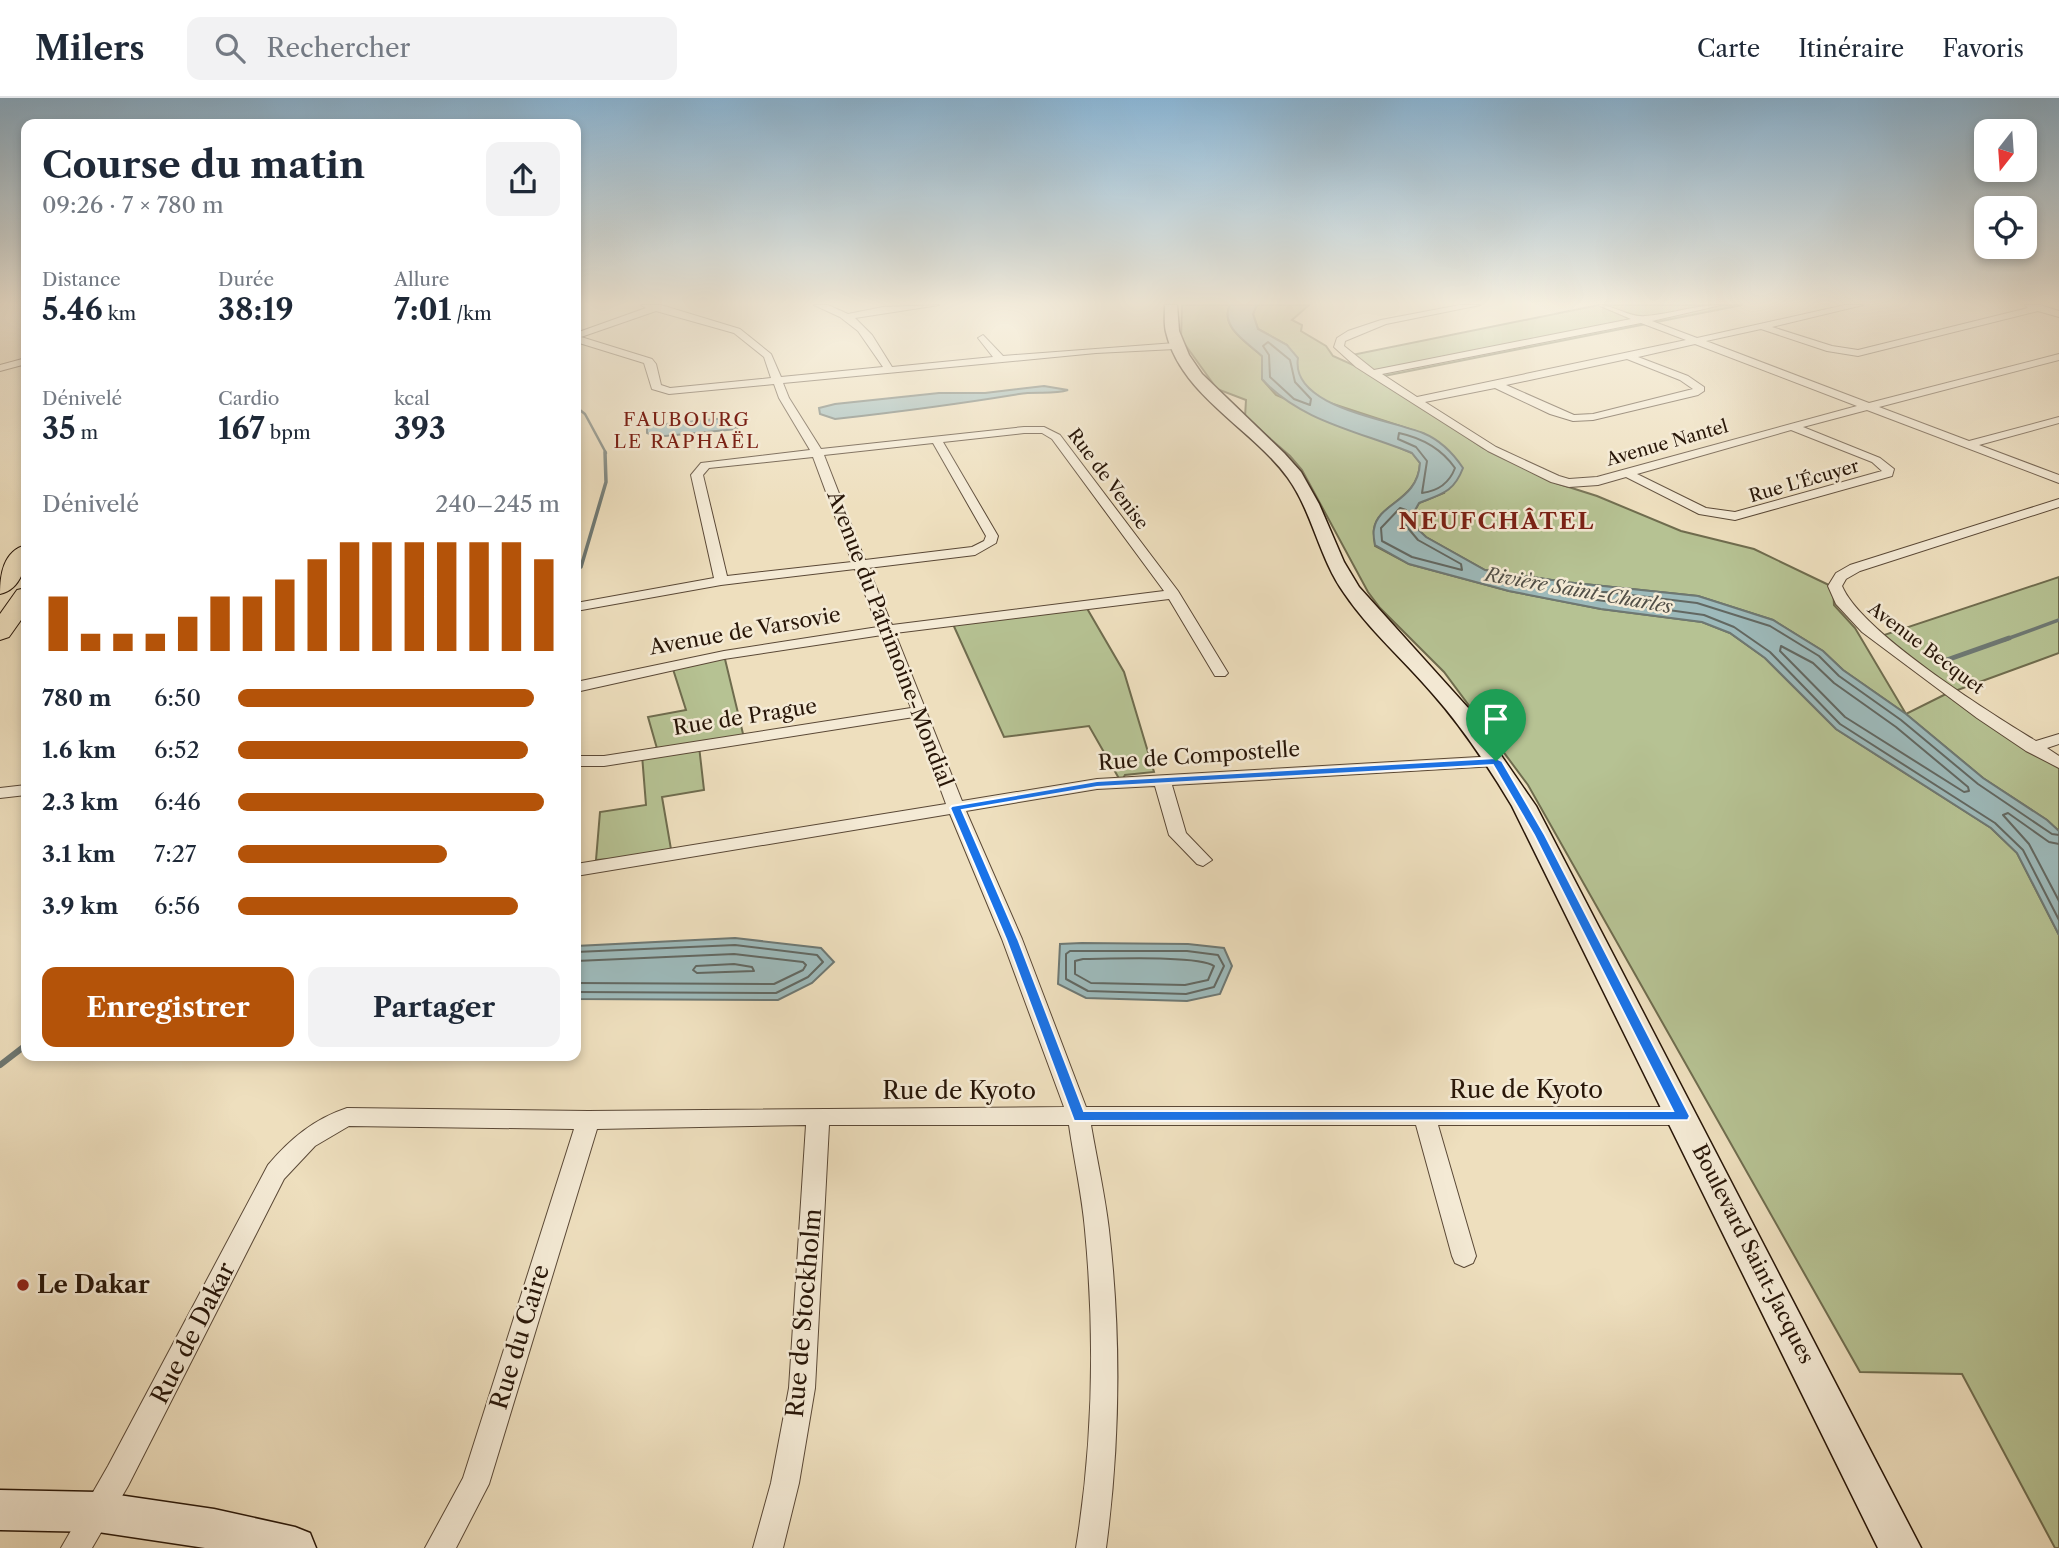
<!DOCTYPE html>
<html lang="fr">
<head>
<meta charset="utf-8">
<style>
  :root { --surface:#fff; --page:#f2f2f3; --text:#1f2937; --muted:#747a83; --line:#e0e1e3; --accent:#b45309 }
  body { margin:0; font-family:"Libre Caslon Text",serif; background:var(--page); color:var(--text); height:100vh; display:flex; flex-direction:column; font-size:26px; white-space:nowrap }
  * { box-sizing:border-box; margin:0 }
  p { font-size:23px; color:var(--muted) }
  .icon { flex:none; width:38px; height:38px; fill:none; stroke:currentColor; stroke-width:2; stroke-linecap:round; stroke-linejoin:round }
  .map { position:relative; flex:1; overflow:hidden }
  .drawer { position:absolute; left:21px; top:21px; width:560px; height:942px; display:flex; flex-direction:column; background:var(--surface); border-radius:14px; box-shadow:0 4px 10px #0003 }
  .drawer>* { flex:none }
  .needle { width:46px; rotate:197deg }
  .buttons { position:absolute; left:1974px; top:21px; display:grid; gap:14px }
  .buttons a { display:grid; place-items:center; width:63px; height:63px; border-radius:14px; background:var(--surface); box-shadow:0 4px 10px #0003; font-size:35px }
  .pin { position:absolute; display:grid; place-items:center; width:60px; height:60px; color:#fff; margin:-72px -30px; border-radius:50% 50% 50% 0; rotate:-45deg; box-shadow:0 0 7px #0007 }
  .pin .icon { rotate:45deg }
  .round { display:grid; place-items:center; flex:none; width:74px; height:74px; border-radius:14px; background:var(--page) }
  .overview { display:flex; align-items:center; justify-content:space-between; height:119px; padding:0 21px }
  h1 { font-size:38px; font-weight:700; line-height:52px }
  .stats { display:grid; grid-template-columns:repeat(3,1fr); gap:10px; height:119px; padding:7px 21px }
  .stats div { display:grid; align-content:center }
  .stats b { font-size:30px; font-weight:700 }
  .stats small { font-size:19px; font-weight:400 }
  .stats p { font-size:19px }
  .chart { height:196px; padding:14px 21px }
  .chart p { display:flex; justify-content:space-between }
  .chart svg { width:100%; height:126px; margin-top:7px; stroke:var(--accent); stroke-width:6 }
  .action { display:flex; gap:14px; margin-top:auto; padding:14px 21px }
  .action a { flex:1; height:80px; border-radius:14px; background:var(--accent); color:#fff; font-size:28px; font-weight:700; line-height:80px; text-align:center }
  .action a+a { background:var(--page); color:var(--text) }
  ul { padding:0 21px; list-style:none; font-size:23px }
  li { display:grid; grid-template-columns:112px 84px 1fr; align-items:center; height:52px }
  li i { height:18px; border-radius:9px; background:var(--accent) }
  header { display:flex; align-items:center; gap:42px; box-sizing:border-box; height:98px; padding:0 35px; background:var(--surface); border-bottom:2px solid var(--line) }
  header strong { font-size:33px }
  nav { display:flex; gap:38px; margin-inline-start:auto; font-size:24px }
  .search { width:490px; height:63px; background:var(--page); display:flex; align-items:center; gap:18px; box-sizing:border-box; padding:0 24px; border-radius:14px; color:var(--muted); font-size:26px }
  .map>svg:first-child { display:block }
  .green { fill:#b6c293; stroke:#6f6c4e; stroke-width:2 }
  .water { fill:#9dbabb; stroke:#6e7873; stroke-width:2 }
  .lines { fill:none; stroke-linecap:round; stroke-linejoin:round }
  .shore { stroke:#626862; stroke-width:2 }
  .stream-far3 { stroke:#6e7873; stroke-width:2.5 }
  .stream-far2 { stroke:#6e7873; stroke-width:3.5 }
  .stream-far1 { stroke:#6e7873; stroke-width:5 }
  .stream { stroke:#6e7873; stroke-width:6 }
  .street-casing { stroke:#5a4836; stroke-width:2 }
  .secondary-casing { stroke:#281608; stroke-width:3 }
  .highway-casing { stroke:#281608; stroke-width:2 }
  .street { fill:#f4ead5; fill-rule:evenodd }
  .secondary { fill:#f4ead5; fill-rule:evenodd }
  .highway { fill:#eedfbe; fill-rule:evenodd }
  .route { fill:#1a73e8; stroke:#fff; stroke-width:2; fill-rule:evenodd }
  .poi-dot { fill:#8f2418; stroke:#f4ead5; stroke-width:2.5 }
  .labels { text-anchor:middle; stroke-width:5; stroke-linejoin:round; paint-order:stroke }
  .far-street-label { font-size:18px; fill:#281608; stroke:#f4ead5 }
  .far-neighbourhood-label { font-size:19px; letter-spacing:2px; fill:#7a1f14; stroke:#f4ead5 }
  .far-water-label { font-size:19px; font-style:italic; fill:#514f47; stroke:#f4ead5 }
  .street-label { font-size:21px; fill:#281608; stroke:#f4ead5 }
  .far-district-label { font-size:23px; font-weight:bold; letter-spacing:2px; fill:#7a1f14; stroke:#f4ead5 }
  .near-street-label { font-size:24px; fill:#281608; stroke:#f4ead5 }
  .near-poi-label { font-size:24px; font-weight:bold; fill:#281608; stroke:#f4ead5; text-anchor:start }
</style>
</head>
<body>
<header>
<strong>Milers</strong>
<div class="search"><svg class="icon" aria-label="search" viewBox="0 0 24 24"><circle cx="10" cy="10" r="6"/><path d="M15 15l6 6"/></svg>Rechercher</div>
<nav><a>Carte</a><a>Itinéraire</a><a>Favoris</a></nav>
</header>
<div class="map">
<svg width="2059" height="1450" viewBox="0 0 2059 1450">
  <rect width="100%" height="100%" fill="#eedfbe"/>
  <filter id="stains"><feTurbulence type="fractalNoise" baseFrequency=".00286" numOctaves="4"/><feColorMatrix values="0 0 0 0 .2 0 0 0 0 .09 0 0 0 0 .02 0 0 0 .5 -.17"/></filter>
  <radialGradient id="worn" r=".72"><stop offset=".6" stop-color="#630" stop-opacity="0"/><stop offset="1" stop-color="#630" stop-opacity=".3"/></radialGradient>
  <g class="green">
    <path d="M1182,207H1230C1219,229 1248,245 1262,258V281L1276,297L1412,355L1420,365C1418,403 1378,405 1374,431C1373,436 1375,442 1375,448L1409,466L1509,493L1601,511L1702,524L1730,535L1765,560L1836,631L1991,730L2017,755L2059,837V1450H2055L1962,1276L1860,1274L1528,687L1444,574L1380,510L1368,494L1302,372L1290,358L1245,319L1246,302L1217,291L1181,241Z"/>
    <path d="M1257,207H1309L1292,222L1302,227L1301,233L1326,248L1333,258L1371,275L1347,258L1599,207H1742L1379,279L1483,350L1556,385L1597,398L1681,433L1754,451L1833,489L1834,507L1855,530L1906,616L1950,594L1878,539L2059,479V555L1952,594L2059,665V733L2047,722L1983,680L1906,616L1843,572L1823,553L1773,522L1698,498L1565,484L1485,472L1426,439L1409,423L1419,405L1444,395L1425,336L1324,303L1301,284L1287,247L1258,231L1253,216Z"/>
    <path d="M1085,507L1124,574L1154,674L1125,677L1121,684L1089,628L1004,639L952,524Z"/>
    <path d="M724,557L744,640L699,648L704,692L662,699L672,757L596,762L600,714L646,707L642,657L658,654L648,619L686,612L672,568Z"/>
  </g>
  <g class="water">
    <path d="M1230,207H1257L1253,216L1258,231L1287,247L1298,260C1290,309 1388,321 1423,335C1440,342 1453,355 1463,370C1454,394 1442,396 1419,405L1409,423L1426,439L1485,472L1565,484L1698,498L1773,522L1823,553L1843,572L1906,616L1983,680L2047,722L2059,733V837L2017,755L1991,730L1836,631L1765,560L1730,535L1702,524L1601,511L1509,493L1409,466L1375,447C1374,442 1373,435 1374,431C1378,404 1418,404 1420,365L1412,355C1361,334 1299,323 1262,281V258C1248,245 1219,228 1230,207Z"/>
    <path d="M1044,288L1068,292C1053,297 1036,293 1019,296C958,306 897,314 835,321L820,316L819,310L835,306L939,295H985Z"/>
    <path d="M727,320L725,323L737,331L655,339L647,335V328Z"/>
    <path d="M735,840L821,850L834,864L812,885L778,902L576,901V848Z"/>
    <path d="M1082,845L1188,846L1224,850L1232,868L1220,896L1187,903L1086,900L1058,886L1060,846Z"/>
  </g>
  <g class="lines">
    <g class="shore">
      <path d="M1268,244L1290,262L1295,284L1311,301L1310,307L1294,301L1270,279L1269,257L1263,248Z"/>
      <path d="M1399,335C1422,340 1441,350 1455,370C1449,386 1438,393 1422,395L1427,363L1416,349L1398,341Z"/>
      <path d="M1400,410L1406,412L1402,423L1418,442L1461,466L1462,472L1412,459L1382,443L1381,430Z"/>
      <path d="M1781,548L1813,565L1834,585L1896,629L1968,689L1969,693L1964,694L1845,619L1780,553Z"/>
      <path d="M2059,737L2052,736L1978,686L1901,622L1839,578L1819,558L1770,528L1697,505L1606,494H1573L1576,499L1704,517L1734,529L1770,554L1840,626L1995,725L2023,752L2059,822"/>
      <path d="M2059,746L2049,744L2008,715L2003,717L2029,746L2059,803"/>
      <path d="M1070,853H1187L1218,857L1224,868L1214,889L1186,896L1088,893L1066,881V856Z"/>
      <path d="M576,854L735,847L817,857L823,864L808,879L776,895L576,894"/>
      <path d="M1083,861C1107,861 1199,857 1214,868L1208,882L1185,887L1091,885L1075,876V863Z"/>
      <path d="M576,863L734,856L803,864L806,867L803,872L774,886L576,885"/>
      <path d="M734,866L752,869L754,873L697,875L693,872L696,868Z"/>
    </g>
    <path class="stream-far3" d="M576,309L585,316L606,355"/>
    <g class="stream-far2">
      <path d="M576,470L581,469L606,384L605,354"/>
      <path d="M2004,542L2059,522"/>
    </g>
    <path class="stream-far1" d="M1941,564L2009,540"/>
    <path class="stream" d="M0,967L26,947"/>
    <g class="street-casing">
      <g id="street">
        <path d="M641,207H661L740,231L771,256L781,279L883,269L858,233L840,219L814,207H828L848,216L883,209L939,207L855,220L872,237L892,269L993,259L978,240L983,237L1003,258L1175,245L1180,248L1175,251L1096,255L783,285L789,300L821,351L1024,329H1044L1060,337L1178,493L1228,575L1225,578H1215L1169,501L895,535L962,703L1097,681L1496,658L1504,663L1496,668L1172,687L1186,735L1212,762L1203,768L1197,766L1169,737L1155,688L1097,691L966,713L1022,841L1086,1009H1683L1691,1012L1694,1018L1691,1024L1683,1027H1438L1476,1158L1473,1165L1464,1169L1455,1165L1452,1158L1416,1027H1091C1097,1062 1105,1097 1109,1132C1121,1236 1120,1346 1106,1450H1076C1093,1346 1095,1237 1085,1132C1082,1097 1074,1062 1069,1027H829L815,1290L799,1385L783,1450H753L771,1385L789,1290L806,1027L597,1031L489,1386L456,1450H425L463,1380L574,1031L349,1028L315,1048L284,1081L128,1388L92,1450H61L108,1368L268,1067C290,1041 314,1021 347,1010L588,1013L1064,1009L1002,841L950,716L576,778V766L946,706L914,619L604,668H576V658H604L911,610L882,537L724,561L576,594V584L724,553L878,529L855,471L721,487L576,513V505L714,480L691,377L701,365L810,352L779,300L774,286L669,296L652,291L644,265L576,244V235L646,210ZM656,213L734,235L764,259L771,280L670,290L661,287L656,266L652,261L581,239ZM1024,335H1042L1052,341L1164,493L892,527L868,470L975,457L996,445L998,438L943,344ZM933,345L986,438L984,443L972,449L865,462L824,357ZM813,359L852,464L727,478L703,377L709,370Z"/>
        <path d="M1460,207H1480L1386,226L1345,243L1344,248L1374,272L1631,221L1598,207C1614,207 1630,220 1645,218C1671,216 1695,207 1721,207L1652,223L1697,240L1845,207H1863L1772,229L1832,248L1858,252L2028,210L2025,207H2040L2059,213V219L2038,213L1858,258L1827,253L1761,231L1706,243L1869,305L2059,256V262L1879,309L1969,343L2059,319V325L1979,347L2059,377V385L1867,312L1803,329L1880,360L1894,371L1892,378L1735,422L1699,416L1626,379L1598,387L1569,389L1551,384L1488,353L1356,269L1334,249L1337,240L1348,233L1381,222ZM1641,225L1686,242L1417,299L1382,276ZM1695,246L1857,308L1597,379L1569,381L1559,378L1496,349L1425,304L1495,290L1550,316L1573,323L1593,322L1698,297L1704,293V289L1688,278L1638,259ZM1627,261L1680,282L1693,291L1593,316L1574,317L1506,287ZM1791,332L1872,364L1882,373L1735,414L1706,410L1637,376Z"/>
        <path d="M26,260V266L0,273V267Z"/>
        <path d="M2059,401V409L1860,473L1846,481L1842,488C1861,534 1990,615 2036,643L2059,636V646L2047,650L2059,658V670L2026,653L1977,620L1862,534L1836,506L1828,488L1836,475L1850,467Z"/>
        <path d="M26,687V697L0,700V690Z"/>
      </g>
    </g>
    <g class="secondary-casing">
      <g id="secondary">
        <path d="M1165,207H1177L1179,233L1189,257L1202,276L1284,355L1301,374L1319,406L1344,464L1359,489L1469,611L1536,708L1921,1450H1878L1512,708C1488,668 1463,630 1432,595C1403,561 1369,532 1344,495C1319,460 1313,415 1288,380C1252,330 1181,298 1166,234C1164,226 1165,216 1165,207Z"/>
        <path d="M0,1392L98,1394L214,1411L295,1429L310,1435L316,1450H205L98,1434L0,1432Z"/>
      </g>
    </g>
    <g class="highway-casing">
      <g id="highway">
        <path d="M26,447C27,466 22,491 0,496C0,477 3,453 26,447Z"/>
        <path d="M26,490V515L9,539L0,542V516L17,492Z"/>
      </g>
    </g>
    <use href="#street" class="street"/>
    <use href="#secondary" class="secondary"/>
    <use href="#highway" class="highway"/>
  </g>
  <linearGradient id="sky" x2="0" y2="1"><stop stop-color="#8ab6d6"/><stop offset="0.5" stop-color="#f7f1e2"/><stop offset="1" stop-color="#f7f1e2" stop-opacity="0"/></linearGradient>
  <rect width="2059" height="410" fill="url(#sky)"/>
  <path class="route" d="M1496,660L1502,663L1545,737L1690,1018L1688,1022L1074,1023L1006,841L950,710L952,708L1097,683ZM1493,667L1534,737L1673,1013H1084L1018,841L962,712L1097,689Z"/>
  <circle class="poi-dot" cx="23" cy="1187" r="7"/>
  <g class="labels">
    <g class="far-street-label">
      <text transform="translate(1667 345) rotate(-16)" y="6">Avenue Nantel</text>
      <text transform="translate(1108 381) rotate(53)" y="6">Rue de Venise</text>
      <text transform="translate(1804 383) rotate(-16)" y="6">Rue L'Écuyer</text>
      <text transform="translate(1926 550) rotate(37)" y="6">Avenue Becquet</text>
    </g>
    <g class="far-neighbourhood-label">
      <text x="687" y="328">FAUBOURG<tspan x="687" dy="22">LE RAPHAËL</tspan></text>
    </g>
    <g class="far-water-label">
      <text transform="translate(1579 492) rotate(10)" y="7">Rivière Saint-Charles</text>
    </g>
    <g class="street-label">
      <text transform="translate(745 533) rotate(-10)" y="7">Avenue de Varsovie</text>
      <text transform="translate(890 541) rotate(69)" y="7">Avenue du Patrimoine-Mondial</text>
      <text transform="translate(745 619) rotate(-9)" y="7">Rue de Prague</text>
      <text transform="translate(1199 658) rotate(-4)" y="7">Rue de Compostelle</text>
      <text transform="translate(1753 1156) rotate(63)" y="7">Boulevard Saint-Jacques</text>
    </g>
    <g class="far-district-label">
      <text x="1497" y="431">NEUFCHÂTEL</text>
    </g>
    <g class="near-street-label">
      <text x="1526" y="1000">Rue de Kyoto</text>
      <text x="959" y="1001">Rue de Kyoto</text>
      <text transform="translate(804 1215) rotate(-85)" y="8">Rue de Stockholm</text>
      <text transform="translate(193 1235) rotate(-63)" y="8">Rue de Dakar</text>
      <text transform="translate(520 1239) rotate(-73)" y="8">Rue du Caire</text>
    </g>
    <g class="near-poi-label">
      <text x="37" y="1195">Le Dakar</text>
    </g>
  </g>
  <rect width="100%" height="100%" filter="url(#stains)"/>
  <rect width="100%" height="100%" fill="url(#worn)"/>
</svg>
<div class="buttons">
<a><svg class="needle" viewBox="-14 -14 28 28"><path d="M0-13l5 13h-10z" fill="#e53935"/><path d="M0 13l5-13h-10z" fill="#747a83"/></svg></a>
<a><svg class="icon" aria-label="locate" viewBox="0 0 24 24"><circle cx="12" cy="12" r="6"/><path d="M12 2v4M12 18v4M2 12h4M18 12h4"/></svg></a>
</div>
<div class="pin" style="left:1496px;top:663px;background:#1e9e55"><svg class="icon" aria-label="arrive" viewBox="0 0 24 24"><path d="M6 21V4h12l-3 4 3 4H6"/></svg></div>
<section class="drawer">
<div class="overview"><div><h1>Course du matin</h1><p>09:26 · 7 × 780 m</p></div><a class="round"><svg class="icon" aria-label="share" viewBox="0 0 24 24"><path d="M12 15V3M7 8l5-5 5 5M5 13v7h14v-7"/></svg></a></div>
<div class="stats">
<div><p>Distance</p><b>5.46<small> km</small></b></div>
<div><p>Durée</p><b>38:19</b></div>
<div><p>Allure</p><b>7:01<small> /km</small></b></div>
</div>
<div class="stats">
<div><p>Dénivelé</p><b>35<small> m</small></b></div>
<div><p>Cardio</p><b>167<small> bpm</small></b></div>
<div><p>kcal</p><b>393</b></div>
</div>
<div class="chart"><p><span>Dénivelé</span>240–245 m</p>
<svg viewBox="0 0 160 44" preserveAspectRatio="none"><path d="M5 44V25M15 44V38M25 44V38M35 44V38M45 44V32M55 44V25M65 44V25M75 44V19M85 44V12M95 44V6M105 44V6M115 44V6M125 44V6M135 44V6M145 44V6M155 44V12"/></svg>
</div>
<ul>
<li><b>780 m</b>6:50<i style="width:92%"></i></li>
<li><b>1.6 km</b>6:52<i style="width:90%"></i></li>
<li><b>2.3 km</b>6:46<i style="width:95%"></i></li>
<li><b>3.1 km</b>7:27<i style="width:65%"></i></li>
<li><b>3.9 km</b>6:56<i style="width:87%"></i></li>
</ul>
<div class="action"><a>Enregistrer</a><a>Partager</a></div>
</section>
</div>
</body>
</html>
